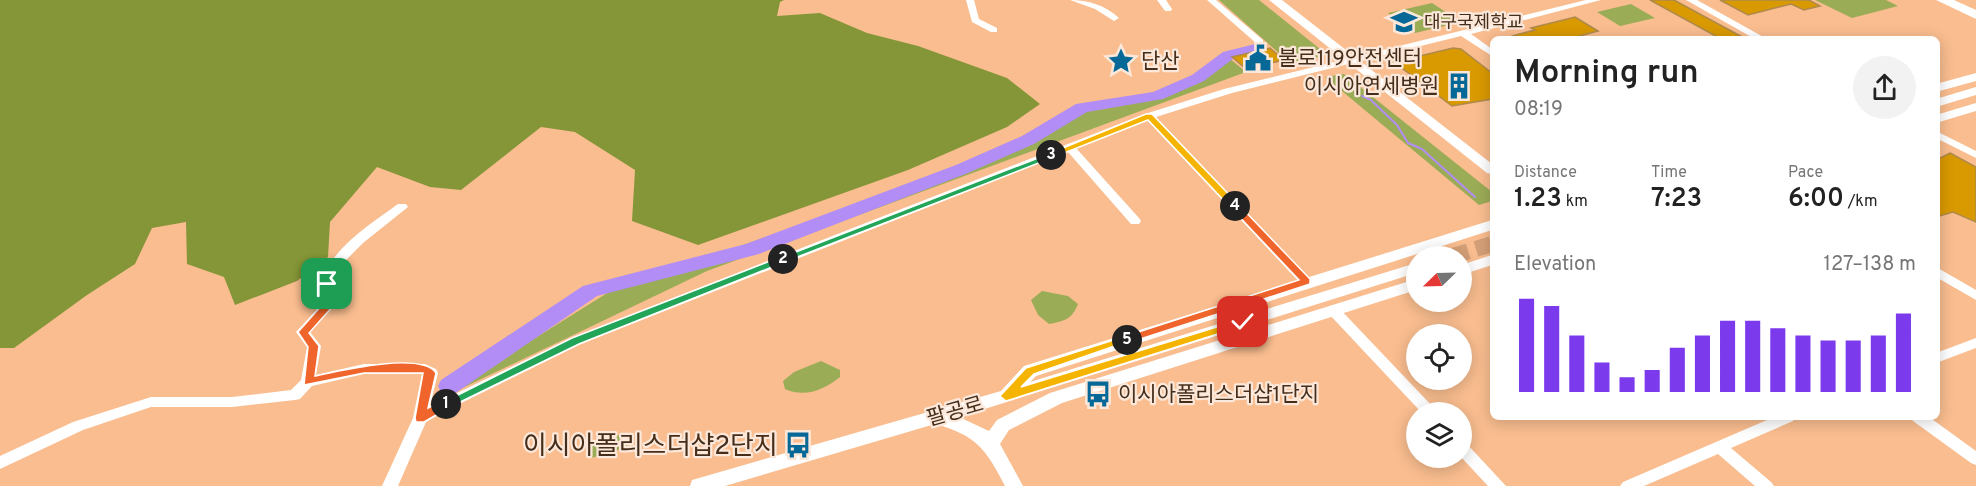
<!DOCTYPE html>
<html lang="en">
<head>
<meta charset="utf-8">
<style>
  :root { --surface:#fff; --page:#f2f2f2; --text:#222; --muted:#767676; --accent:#7c3aed }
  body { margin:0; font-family:Overpass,"Noto Sans KR",sans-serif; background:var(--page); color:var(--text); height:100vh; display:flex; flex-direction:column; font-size:22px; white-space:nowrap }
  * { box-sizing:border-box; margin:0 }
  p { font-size:20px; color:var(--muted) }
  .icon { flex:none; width:33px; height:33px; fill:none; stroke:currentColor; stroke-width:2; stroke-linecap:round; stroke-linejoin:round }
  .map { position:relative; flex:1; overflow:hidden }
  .panel { position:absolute; left:1490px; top:36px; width:450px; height:384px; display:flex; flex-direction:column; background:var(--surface); border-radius:9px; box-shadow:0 3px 15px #0003 }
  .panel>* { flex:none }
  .needle { width:39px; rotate:247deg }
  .buttons { position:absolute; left:1406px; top:246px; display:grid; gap:12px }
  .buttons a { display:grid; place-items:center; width:66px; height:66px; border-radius:50%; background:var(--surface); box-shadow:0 3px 15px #0003; font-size:30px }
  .pin { position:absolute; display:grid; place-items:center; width:51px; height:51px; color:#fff; margin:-26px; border-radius:12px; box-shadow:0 3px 9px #0006 }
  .km { position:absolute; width:30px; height:30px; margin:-15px; border-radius:50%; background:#222; color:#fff; font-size:16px; line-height:30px; text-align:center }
  .round { display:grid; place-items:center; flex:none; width:63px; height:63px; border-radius:32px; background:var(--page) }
  .headline { display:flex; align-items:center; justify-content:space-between; height:102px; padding:0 24px }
  h1 { font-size:33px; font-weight:600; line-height:45px }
  .figures { display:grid; grid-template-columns:repeat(3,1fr); gap:9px; height:102px; padding:6px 24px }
  .figures div { display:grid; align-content:center }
  .figures b { font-size:26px; font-weight:600 }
  .figures small { font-size:16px; font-weight:400 }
  .figures p { font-size:16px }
  .chart { height:168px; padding:12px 24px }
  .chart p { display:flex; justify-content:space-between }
  .chart svg { width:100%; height:108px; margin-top:6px; stroke:var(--accent); stroke-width:6 }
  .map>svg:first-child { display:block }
  .green { fill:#9bac57 }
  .forest { fill:#849637 }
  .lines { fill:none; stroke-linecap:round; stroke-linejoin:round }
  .stream { stroke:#b28df5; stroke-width:2 }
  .river { fill:#b28df5; fill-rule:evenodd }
  .building { fill:#d99900; stroke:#af8a4c; stroke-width:1.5 }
  .major-tunnel { stroke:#d5a078; stroke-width:16; stroke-dasharray:16 8; stroke-linecap:butt }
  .minor { fill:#fff; fill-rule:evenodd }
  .major { fill:#fff; fill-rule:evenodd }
  .highway { fill:#fff; fill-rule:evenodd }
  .split-1 { fill:#f0652b; stroke:#fff; stroke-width:1.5 }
  .split-2 { fill:#22a559; stroke:#fff; stroke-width:1.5 }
  .split-3 { fill:#22a559; stroke:#fff; stroke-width:1.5 }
  .split-4 { fill:#f5b400; stroke:#fff; stroke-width:1.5 }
  .split-5 { fill:#f0652b; stroke:#fff; stroke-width:1.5 }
  .split-6 { fill:#f5b400; stroke:#fff; stroke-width:1.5 }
  .labels { text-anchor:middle; stroke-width:4.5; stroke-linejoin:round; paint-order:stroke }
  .far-poi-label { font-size:18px; fill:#452d1a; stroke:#fbe8da; text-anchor:start }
  .poi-label { font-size:21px; fill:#452d1a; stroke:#fbe8da; text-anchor:start }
  .street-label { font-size:21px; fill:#452d1a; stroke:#fbe8da }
  .near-poi-label { font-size:26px; fill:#452d1a; stroke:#fbe8da; text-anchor:end }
</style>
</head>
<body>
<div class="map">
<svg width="1976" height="486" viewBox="0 0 1976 486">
  <rect width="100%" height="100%" fill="#f9bd8f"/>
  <g class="green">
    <path d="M1219,0H1259L1320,49L1318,57L1290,63Z"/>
    <path d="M1815,0H1886L1898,6L1852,18Z"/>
    <path d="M1432,3L1461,22L1415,33L1388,13Z"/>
    <path d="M1631,4L1655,18L1620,26L1597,12Z"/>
    <path d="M1229,58L1246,72L707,271L433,402L612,290L911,187L1081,111L1162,98L1199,81Z"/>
    <path d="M1344,74L1492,192V201L1479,205L1325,77Z"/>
    <path d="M1042,291L1068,296L1078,304C1072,319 1065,321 1049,324L1038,315L1031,300Z"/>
    <path d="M821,361L840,370V377C824,390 805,398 785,389L783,381L794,372Z"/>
    <path d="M625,433L628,447L591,458L588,444Z"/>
  </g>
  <path class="forest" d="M0,0H784L780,2L777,16L820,13L867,33L918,46L1007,78L1040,104L1007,127L908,170L698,245L632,221L635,170L575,132L541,127L461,190L430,187L377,167L330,222L328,257L297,281L235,305L224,277L187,264L186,222L152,228L135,264L87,295L14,348H0Z"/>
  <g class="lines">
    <path class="stream" d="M1362,96L1371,100L1397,125L1408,143L1422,149L1475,197"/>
    <path class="river" d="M1255,44L1260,46L1263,49L1260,52L1234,58L1204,81L1163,99L1087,112L1034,144L968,173L759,254L597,296L457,392L449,395L441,392L438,386L441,380L583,286L746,244L956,165L1022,136L1076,104L1153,92L1192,75L1223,52Z"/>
  </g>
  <g class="building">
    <path d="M1650,0H1674L1746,39H1721Z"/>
    <path d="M1720,0H1809L1820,6L1804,10L1791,4L1748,15Z"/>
    <path d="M1575,17L1598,31L1569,39H1512V36L1535,30L1531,28Z"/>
    <path d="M1270,48L1284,60L1246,69L1232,57Z"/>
    <path d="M1453,48L1461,49L1492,73V99L1452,106L1394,62Z"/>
    <path d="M1950,153L1976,167V222L1953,212L1936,217V160Z"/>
  </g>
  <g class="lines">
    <path class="major-tunnel" d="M1453,256L1492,244"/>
    <g class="minor">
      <path d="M966,0H974L979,19L997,28V32H991L972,22Z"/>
      <path d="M1070,0C1088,0 1105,5 1119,18L1114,21L1095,9Z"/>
      <path d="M1157,0H1166L1172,9L1171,11H1165Z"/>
      <path d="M1207,0H1216L1263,40V44H1257Z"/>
      <path d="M1586,0H1601L1471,34L1492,49V56L1461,36L1232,93L1156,117L1310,279L1312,282L1310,285H1302L1147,120L1076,148L1139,218L1141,221L1139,224H1131L1068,152L581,344L449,409L426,422L398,486H382L413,418L422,374H364L312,386L300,399L295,400L232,407H151L83,430L0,469V456L73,422L151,397H232L291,390L301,380L307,347L296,332L322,304C321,298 320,291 321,285C327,251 372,223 398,204H406L408,207L363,243L343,263L334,282V305L310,332L321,346L316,375L364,364H425L436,369L438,373L430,406L571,338L1145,114L1224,89Z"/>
      <path d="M1686,0H1697L1767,39H1755Z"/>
      <path d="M1936,131L1976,151V158L1936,138Z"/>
      <path d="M1936,267L1976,290V300L1936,277Z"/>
      <path d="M1333,305L1338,307L1434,408L1436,412H1421L1328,313L1327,310L1328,307Z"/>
      <path d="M1976,338V348L1936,363V353Z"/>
      <path d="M1774,417H1795L1793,421L1731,448L1771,482L1774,486H1755L1718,454L1644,486H1620L1623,482Z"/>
      <path d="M1911,417H1929L1976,451V465L1971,463L1913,421Z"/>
      <path d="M1461,441L1466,443L1506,486H1488L1461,457Z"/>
    </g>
    <g class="major">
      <path d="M1269,0H1282L1492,164V174L1487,173Z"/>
      <path d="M1976,73V81L1936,92V84Z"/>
      <path d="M1976,87V95L1936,107V99Z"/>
      <path d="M1976,103V111L1936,123V115Z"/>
      <path d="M1492,220V230L1036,376L1030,382L1416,263V273L959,417L989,431L997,420L1050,393L1416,279V290L1062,403L1009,430L1000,444L1023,486H1005C986,449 976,435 935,424L725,486H690L692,480L699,478L1001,391L1024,366Z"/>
      <path d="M1492,255V265L1461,275V265Z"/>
    </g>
    <path class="highway" d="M1936,0H1954L1976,10V19Z"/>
  </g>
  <path class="split-1" d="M327,281L332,284L334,305L309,333L319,346L315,376C338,371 421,351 436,373L428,408L446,399L450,401V407L424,422H416L415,418L423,373H364L304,385L308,347L298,332L323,304L322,284Z"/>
  <path class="split-2" d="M783,256L788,259L787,261L579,344L450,407H442L440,404L572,338Z"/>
  <path class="split-3" d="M1051,153L1054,154V157L787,261L778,259Z"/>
  <path class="split-4" d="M1146,114H1152L1238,204V208H1231L1148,120L1054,157L1046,155Z"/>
  <path class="split-5" d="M1231,204H1238L1310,279V284L1131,342H1123V337L1299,280L1231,208Z"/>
  <path class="split-6" d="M1243,319L1248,322L1246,325L1006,401L1000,396L1026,368L1123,337L1127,336L1132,340L1034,374L1021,387Z"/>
  <defs>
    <g id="school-bare" transform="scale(2.07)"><path d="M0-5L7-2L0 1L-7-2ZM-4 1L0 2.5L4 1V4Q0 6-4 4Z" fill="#066897" stroke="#fbe8da" stroke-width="2.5" paint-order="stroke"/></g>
    <g id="civic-bare" transform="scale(2.07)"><path d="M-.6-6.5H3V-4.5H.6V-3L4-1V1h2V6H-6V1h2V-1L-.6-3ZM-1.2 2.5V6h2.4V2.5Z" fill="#066897" stroke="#fbe8da" stroke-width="2.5" paint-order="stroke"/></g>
    <g id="sight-bare" transform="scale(2.07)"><path d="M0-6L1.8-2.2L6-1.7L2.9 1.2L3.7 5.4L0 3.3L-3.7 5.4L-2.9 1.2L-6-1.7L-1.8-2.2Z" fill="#066897" stroke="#fbe8da" stroke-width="2.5" paint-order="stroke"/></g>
    <g id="building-bare" transform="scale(2.07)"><path d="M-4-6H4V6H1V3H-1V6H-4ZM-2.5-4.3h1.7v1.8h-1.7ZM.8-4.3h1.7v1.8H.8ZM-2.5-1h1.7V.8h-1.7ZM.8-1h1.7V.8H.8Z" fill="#066897" stroke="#fbe8da" stroke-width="2.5" paint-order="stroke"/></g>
    <g id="bus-bare" transform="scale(2.07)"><path d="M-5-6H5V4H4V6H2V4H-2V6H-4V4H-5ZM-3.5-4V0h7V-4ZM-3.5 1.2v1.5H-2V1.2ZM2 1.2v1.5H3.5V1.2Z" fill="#066897" stroke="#fbe8da" stroke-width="2.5" paint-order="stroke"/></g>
  </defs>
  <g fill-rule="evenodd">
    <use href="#school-bare" x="1404" y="22"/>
    <use href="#civic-bare" x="1258" y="58"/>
    <use href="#sight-bare" x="1121" y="61"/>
    <use href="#building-bare" x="1459" y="86"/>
    <use href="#bus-bare" x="1098" y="394"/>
    <use href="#bus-bare" x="798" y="445"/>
  </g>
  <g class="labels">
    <g class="far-poi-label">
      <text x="1424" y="28">대구국제학교</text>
    </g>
    <g class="poi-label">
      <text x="1278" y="65">불로119안전센터</text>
      <text x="1141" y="68">단산</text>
      <text x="1439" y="93" text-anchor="end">이시아연세병원</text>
      <text x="1118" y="401">이시아폴리스더샵1단지</text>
    </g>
    <g class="street-label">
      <text transform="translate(955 411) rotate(-16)" y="7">팔공로</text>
    </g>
    <g class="near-poi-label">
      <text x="778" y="454">이시아폴리스더샵2단지</text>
    </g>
  </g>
</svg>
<div class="buttons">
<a><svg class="needle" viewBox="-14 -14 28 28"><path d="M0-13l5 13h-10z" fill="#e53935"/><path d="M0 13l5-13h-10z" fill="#767676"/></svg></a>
<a><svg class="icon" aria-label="locate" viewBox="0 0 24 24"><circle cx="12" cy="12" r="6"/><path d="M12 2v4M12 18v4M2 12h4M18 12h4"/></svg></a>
<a><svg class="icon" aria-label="layers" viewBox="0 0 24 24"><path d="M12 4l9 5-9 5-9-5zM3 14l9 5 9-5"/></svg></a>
</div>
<div class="pin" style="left:327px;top:284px;background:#1e9e55"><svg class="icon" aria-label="arrive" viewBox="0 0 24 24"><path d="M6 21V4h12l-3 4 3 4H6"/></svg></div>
<div class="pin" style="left:1243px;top:322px;background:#d93025"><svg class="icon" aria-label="check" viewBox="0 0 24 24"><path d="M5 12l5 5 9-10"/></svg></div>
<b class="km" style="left:446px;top:404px">1</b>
<b class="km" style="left:783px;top:259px">2</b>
<b class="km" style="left:1051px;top:155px">3</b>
<b class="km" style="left:1235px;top:206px">4</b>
<b class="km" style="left:1127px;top:340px">5</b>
<section class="panel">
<div class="headline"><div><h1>Morning run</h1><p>08:19</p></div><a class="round"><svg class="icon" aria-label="share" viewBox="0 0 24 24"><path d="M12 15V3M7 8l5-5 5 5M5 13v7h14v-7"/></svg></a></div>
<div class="figures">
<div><p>Distance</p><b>1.23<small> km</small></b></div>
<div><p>Time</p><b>7:23</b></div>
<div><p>Pace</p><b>6:00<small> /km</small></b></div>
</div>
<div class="chart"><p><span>Elevation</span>127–138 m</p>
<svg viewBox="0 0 160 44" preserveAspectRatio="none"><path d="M5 44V6M15 44V9M25 44V21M35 44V32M45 44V38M55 44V35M65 44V26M75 44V21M85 44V15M95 44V15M105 44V18M115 44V21M125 44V23M135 44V23M145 44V21M155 44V12"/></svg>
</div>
</section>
</div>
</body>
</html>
